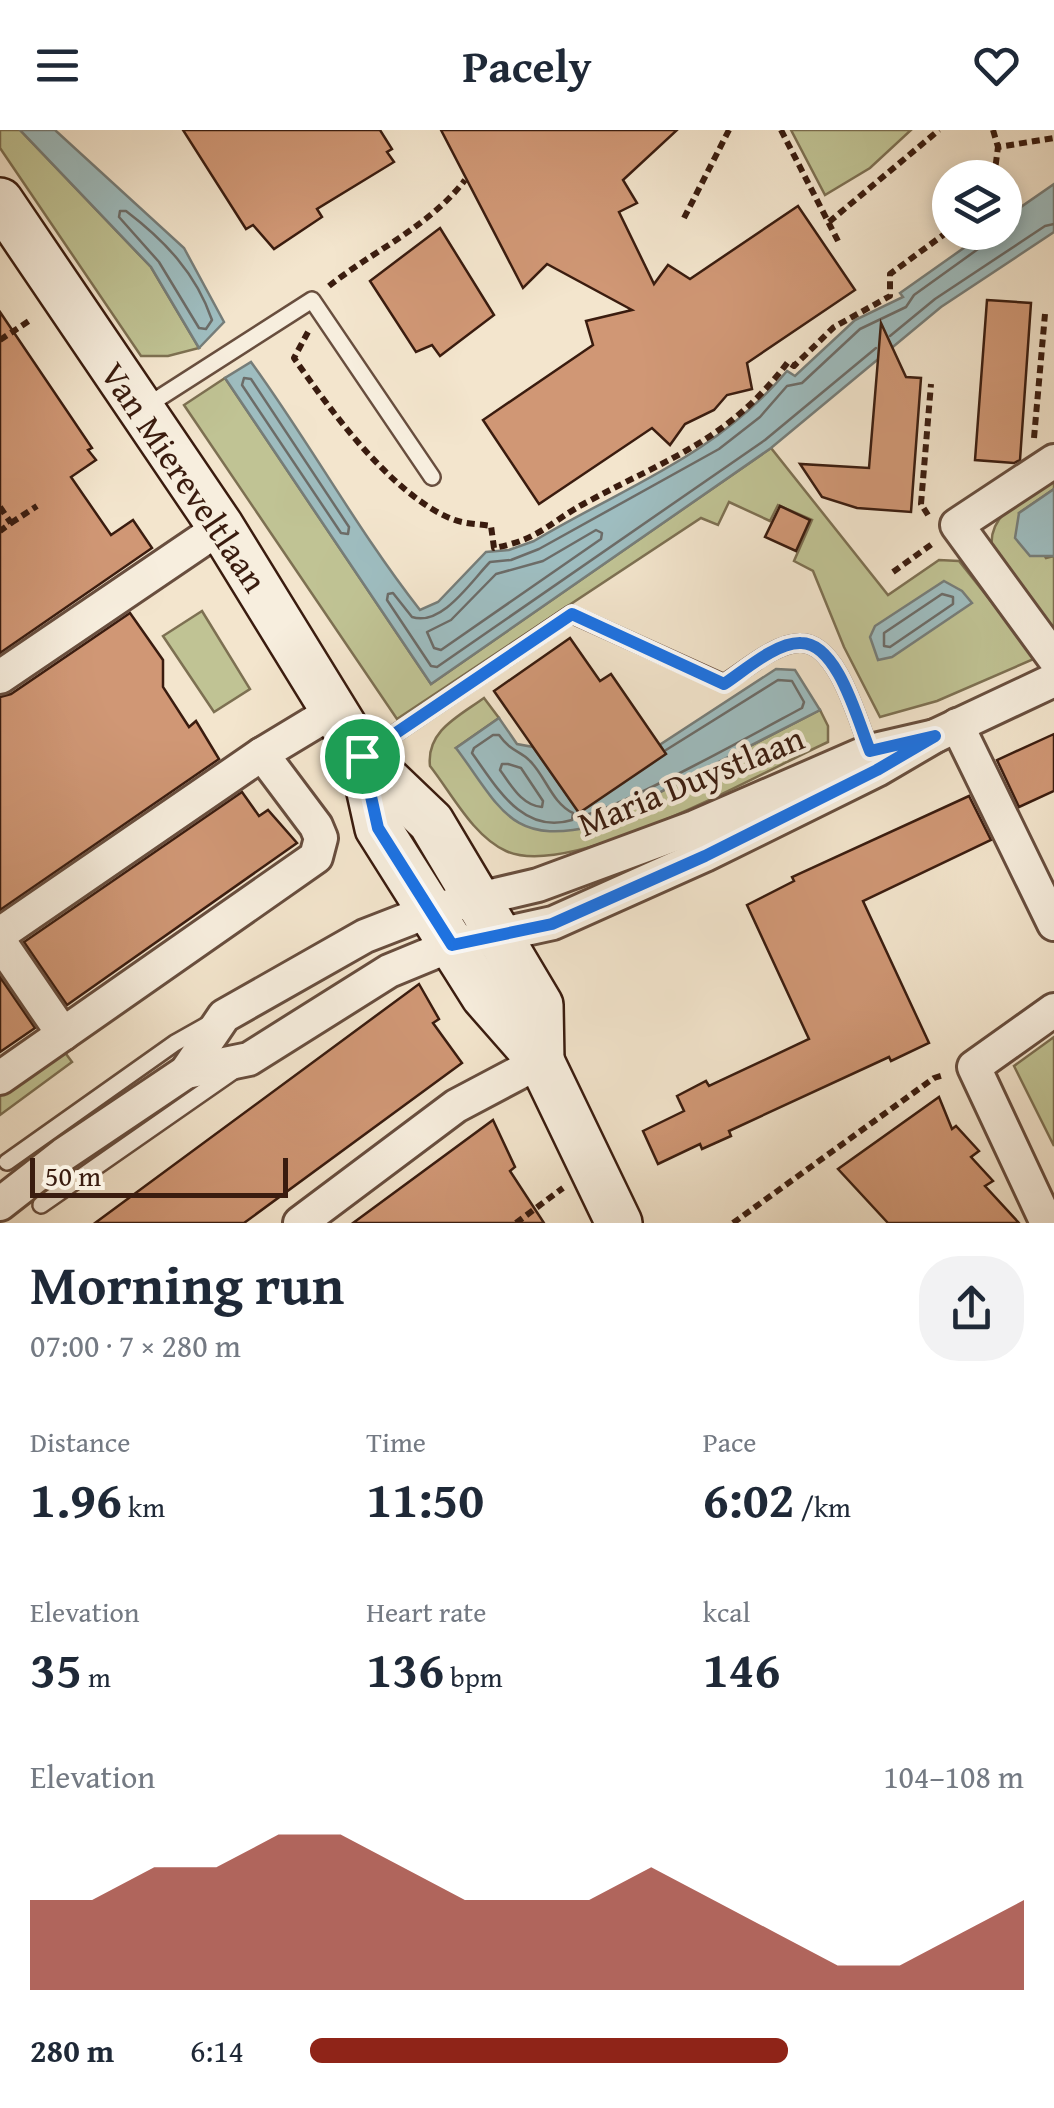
<!DOCTYPE html>
<html lang="en">
<head>
<meta charset="utf-8">
<style>
  :root { --surface:#fff; --page:#f2f2f3; --text:#1f2937; --muted:#747a83; --accent:#8f2418 }
  body { margin:0; font-family:"Gentium Book Plus",serif; background:var(--page); color:var(--text); height:100vh; display:flex; flex-direction:column; font-size:38px; white-space:nowrap }
  * { box-sizing:border-box; margin:0 }
  p { font-size:32px; color:var(--muted) }
  .icon { flex:none; width:55px; height:55px; fill:none; stroke:currentColor; stroke-width:2; stroke-linecap:round; stroke-linejoin:round }
  .map { position:relative; height:1093px; overflow:hidden }
  .panel { display:flex; flex-direction:column; background:var(--surface); flex:1 }
  .panel>* { flex:none }
  .controls { position:absolute; left:932px; top:30px; display:grid; gap:20px }
  .controls a { display:grid; place-items:center; width:90px; height:90px; border-radius:50%; background:var(--surface); box-shadow:0 5px 15px #0003; font-size:50px }
  .scale { position:absolute; left:30px; bottom:25px; width:258px; box-sizing:border-box; padding-left:10px; border:5px solid #3a1c0f; border-top:0; font-size:28px; line-height:35px; white-space:nowrap; color:#3a1c0f; -webkit-text-stroke:8px #f7eede; paint-order:stroke }
  .pin { position:absolute; display:grid; place-items:center; width:85px; height:85px; color:#fff; margin:-42px; border:5px solid #fff; border-radius:50%; box-shadow:0 2px 10px #0007 }
  .round { display:grid; place-items:center; flex:none; width:105px; height:105px; border-radius:40px; background:var(--page) }
  .head { display:flex; align-items:center; justify-content:space-between; height:170px; padding:0 30px }
  h1 { font-size:55px; font-weight:600; line-height:75px }
  .metrics { display:grid; grid-template-columns:repeat(3,1fr); gap:15px; height:170px; padding:10px 30px }
  .metrics div { display:grid; align-content:center }
  .metrics b { font-size:50px; font-weight:600 }
  .metrics small { font-size:28px; font-weight:400 }
  .metrics p { font-size:28px }
  .chart { height:280px; padding:20px 30px }
  .chart p { display:flex; justify-content:space-between }
  .chart svg { width:100%; height:180px; margin-top:10px; fill:var(--accent); opacity:.7 }
  ul { padding:0 30px; list-style:none; font-size:32px }
  li { display:grid; grid-template-columns:160px 120px 1fr; align-items:center; height:75px }
  li i { height:25px; border-radius:12px; background:var(--accent) }
  header { display:flex; justify-content:space-between; align-items:center; height:130px; padding:0 30px; background:var(--surface); font-size:45px; font-weight:600 }
  .map>svg:first-child { display:block }
  .green { fill:#c0c394; stroke:#7d7052; stroke-width:2.5 }
  .water { fill:#9ebdc0; stroke:#767d79; stroke-width:2.5 }
  .lines { fill:none; stroke-linecap:round; stroke-linejoin:round }
  .shore { stroke:#6c6c68; stroke-width:2.5 }
  .building { fill:#d09775; stroke:#3a1c0f; stroke-width:2.5 }
  .lane-casing { stroke:#684e3e; stroke-width:20 }
  .street-casing { stroke:#684e3e; stroke-width:38 }
  .secondary-casing { stroke:#3a1c0f; stroke-width:50 }
  .path { stroke:#3a1c0f; stroke-width:6; stroke-dasharray:8 5; stroke-linecap:butt }
  .lane { stroke:#f7eede; stroke-width:15 }
  .street { stroke:#f7eede; stroke-width:32 }
  .secondary { stroke:#f7eede; stroke-width:45 }
  .route-casing { stroke:#fff; stroke-width:20 }
  .route { stroke:#1a73e8; stroke-width:12 }
  .labels { text-anchor:middle; stroke-width:9; stroke-linejoin:round; paint-order:stroke }
  .street-label { font-size:35px; fill:#3a1c0f; stroke:#f7eede }
</style>
</head>
<body>
<header><svg class="icon" aria-label="menu" viewBox="0 0 24 24"><path d="M4 6h16M4 12h16M4 18h16"/></svg>Pacely<svg class="icon" aria-label="heart" viewBox="0 0 24 24"><path d="M12 20l-8-8c-3-5 5-10 8-4 3-6 11-1 8 4z"/></svg></header>
<div class="map">
<svg width="1054" height="1093" viewBox="0 0 1054 1093">
  <rect width="100%" height="100%" fill="#f3e5cd"/>
  <filter id="stains"><feTurbulence type="fractalNoise" baseFrequency=".002" numOctaves="4"/><feColorMatrix values="0 0 0 0 .2 0 0 0 0 .09 0 0 0 0 .02 0 0 0 .5 -.17"/></filter>
  <radialGradient id="worn" r=".72"><stop offset=".6" stop-color="#630" stop-opacity="0"/><stop offset="1" stop-color="#630" stop-opacity=".3"/></radialGradient>
  <g class="green">
    <path d="M0,0H20L151,137L199,218L168,226H141L0,18Z"/>
    <path d="M791,0H911L870,38L825,65Z"/>
    <path d="M225,248L431,554L771,318L888,465L939,430L959,431L1036,528L937,571L880,587L844,517L813,441L794,431L812,390L778,375L770,391L729,372L718,395L701,388L397,589L184,275Z"/>
    <path d="M1054,348V359L1019,383L1046,428L1054,426V499L992,418C987,382 1028,366 1054,348Z"/>
    <path d="M202,481L250,559L214,582L163,506Z"/>
    <path d="M484,568L499,588L456,618L594,696L820,580L828,596V612C762,642 572,751 506,721C473,706 452,664 430,636C426,601 459,586 484,568Z"/>
    <path d="M1054,907V1016L1014,936Z"/>
    <path d="M58,913L72,932L0,985V954Z"/>
  </g>
  <g class="water">
    <path d="M20,0H55L184,118L224,192L199,218L151,137Z"/>
    <path d="M1054,54V102L941,177L771,318L431,554L225,248L251,232C310,313 358,401 420,480L438,472L486,422L509,420L534,411C628,355 714,327 787,241L795,246L855,190L903,167L900,163L985,103L1005,102V88Z"/>
    <path d="M1054,359V426H1030L1015,408L1019,383Z"/>
    <path d="M944,451L962,461L972,473L892,527L878,530L870,507L875,496Z"/>
    <path d="M776,539L795,540L820,580L594,696C510,716 501,678 456,618L499,588L517,614L533,617L572,672Z"/>
  </g>
  <g class="lines">
    <g class="shore">
      <path d="M120,81H126C164,110 196,143 212,190L206,199L199,198L159,132L119,87Z"/>
      <path d="M890,206L935,169L1045,96L1054,94"/>
      <path d="M876,218L765,310L437,537L431,536L387,470L388,464L393,463L412,487C442,497 472,450 490,432L511,430L539,419L719,319L760,287L787,256L802,253L860,199L906,177L914,165L985,114L989,102"/>
      <path d="M244,248L251,249L349,397L348,404L341,403L242,255Z"/>
      <path d="M596,400L602,403L601,409L441,520L434,518L427,502L451,490L496,444L543,431Z"/>
      <path d="M942,464L953,467V474L890,517L884,516V503Z"/>
      <path d="M493,605H499C512,623 520,620 530,631C546,647 552,673 573,683L572,690C523,705 497,658 472,623L474,618Z"/>
      <path d="M508,634L521,638L543,671L542,677C522,676 511,655 500,640L502,634Z"/>
      <path d="M579,685C600,690 770,595 802,578L804,572L792,551L778,550L666,620"/>
    </g>
  </g>
  <g class="building">
    <path d="M183,0H380L392,19L387,22L394,32L317,79L322,87L274,119L253,95L246,99Z"/>
    <path d="M441,0H677L623,50L637,73L619,82L654,154L668,135L690,149L798,76L855,160L747,233L752,259L727,265L714,280L685,294L670,315L652,298L539,374L483,290L593,215L586,191L632,180L547,134L523,158Z"/>
    <path d="M440,98L494,185L440,226L432,215L416,222L370,151Z"/>
    <path d="M987,170L1031,173L1020,330L1014,333L975,330Z"/>
    <path d="M0,182L92,318L88,320L96,330L71,347L111,405L133,390L152,418L0,523Z"/>
    <path d="M881,193L906,247L921,248L911,382L857,378L822,367L800,334L869,338Z"/>
    <path d="M780,376L810,390L796,421L765,407Z"/>
    <path d="M130,483L163,530V557L189,597L196,591L219,629L0,780V567L11,564Z"/>
    <path d="M570,508L600,551L611,544L666,624L579,683L494,561Z"/>
    <path d="M1054,604V661L1019,677L997,630Z"/>
    <path d="M242,662L259,686L268,680L297,713L67,875L24,812Z"/>
    <path d="M969,666L991,710L863,771L929,913L891,931L889,927L729,1001L731,1006L702,1019L700,1014L658,1034L643,1001L684,981L677,966L706,951L709,956L809,909L747,775L794,751L792,747Z"/>
    <path d="M0,847L35,898L0,922Z"/>
    <path d="M419,854L439,889L433,893L462,933L244,1093H95Z"/>
    <path d="M939,967L952,999L956,996L979,1021L971,1027L993,1051L985,1056L1019,1093H888L838,1039Z"/>
    <path d="M493,990L515,1037L510,1041L544,1093H353Z"/>
  </g>
  <g class="lines">
    <g class="lane-casing">
      <g id="lane">
        <path d="M145,277L312,170L432,347"/>
        <path d="M365,624L571,484L724,553C744,541 776,512 801,513C838,513 858,592 870,621"/>
        <path d="M7,1032L175,913L207,895"/>
        <path d="M41,1075L235,940"/>
      </g>
    </g>
    <g class="street-casing">
      <g id="street">
        <path d="M1054,331L957,395L1054,528"/>
        <path d="M0,547L221,397"/>
        <path d="M957,595L1054,794"/>
        <path d="M0,804L262,624L335,580"/>
        <path d="M0,812L63,904"/>
        <path d="M186,942L249,929L389,841L452,815L553,793L705,725L877,640L935,606L1054,550"/>
        <path d="M0,948L316,727L321,708L316,696L262,624"/>
        <path d="M0,1074L64,1024L186,942L224,886L365,806L432,780L538,755L695,697L870,621L935,606"/>
        <path d="M300,1093L456,976L541,931"/>
        <path d="M1047,1093L974,937L1054,880"/>
      </g>
    </g>
    <g class="secondary-casing">
      <g id="secondary">
        <path d="M0,71L221,397L362,626L431,692L540,875L541,931"/>
        <path d="M362,626L378,698L484,866L541,931L619,1093"/>
      </g>
    </g>
    <g class="path">
      <path d="M781,0L838,111"/>
      <path d="M993,0L998,17L1054,8"/>
      <path d="M994,48L998,17"/>
      <path d="M684,88L729,0"/>
      <path d="M829,92L939,0"/>
      <path d="M329,156C373,121 430,96 465,50"/>
      <path d="M308,202L294,228C330,280 392,365 452,389C464,394 479,394 491,396L494,418C542,409 550,391 589,371C671,327 729,310 788,232L794,236L834,197L890,166V144L950,100"/>
      <path d="M0,210L32,189"/>
      <path d="M1034,308L1045,184"/>
      <path d="M0,377L11,393L0,401"/>
      <path d="M928,385L921,374L931,254"/>
      <path d="M11,393L37,376"/>
      <path d="M893,442L932,414"/>
      <path d="M516,1093L563,1058"/>
      <path d="M733,1093L934,948L944,945"/>
    </g>
    <use href="#lane" class="lane"/>
    <use href="#street" class="street"/>
    <use href="#secondary" class="secondary"/>
  </g>
  <g class="lines">
    <g class="route-casing">
      <path id="route" d="M572,484L724,554C744,541 776,512 801,513C838,513 858,592 870,621L935,606L877,640L705,726L552,794L452,815L378,698L362,626Z"/>
    </g>
    <use href="#route" class="route"/>
  </g>
  <g class="labels">
    <g class="street-label">
      <text transform="translate(184 347) rotate(56)" y="12">Van Miereveltlaan</text>
      <text transform="translate(691 651) rotate(-22)" y="12">Maria Duystlaan</text>
    </g>
  </g>
  <rect width="100%" height="100%" filter="url(#stains)"/>
  <rect width="100%" height="100%" fill="url(#worn)"/>
</svg>
<div class="controls">
<a><svg class="icon" aria-label="layers" viewBox="0 0 24 24"><path d="M12 4l9 5-9 5-9-5zM3 14l9 5 9-5"/></svg></a>
</div>
<div class="scale">50 m</div>
<div class="pin" style="left:362px;top:626px;background:#1e9e55"><svg class="icon" aria-label="arrive" viewBox="0 0 24 24"><path d="M6 21V4h12l-3 4 3 4H6"/></svg></div>
</div>
<section class="panel">
<div class="head"><div><h1>Morning run</h1><p>07:00 · 7 × 280 m</p></div><a class="round"><svg class="icon" aria-label="share" viewBox="0 0 24 24"><path d="M12 15V3M7 8l5-5 5 5M5 13v7h14v-7"/></svg></a></div>
<div class="metrics">
<div><p>Distance</p><b>1.96<small> km</small></b></div>
<div><p>Time</p><b>11:50</b></div>
<div><p>Pace</p><b>6:02<small> /km</small></b></div>
</div>
<div class="metrics">
<div><p>Elevation</p><b>35<small> m</small></b></div>
<div><p>Heart rate</p><b>136<small> bpm</small></b></div>
<div><p>kcal</p><b>146</b></div>
</div>
<div class="chart"><p><span>Elevation</span>104–108 m</p>
<svg viewBox="0 0 160 44" preserveAspectRatio="none"><path d="M0 44V22L10 22L20 14L30 14L40 6L50 6L60 14L70 22L80 22L90 22L100 14L110 22L120 30L130 38L140 38L150 30L160 22V44z"/></svg>
</div>
<ul>
<li><b>280 m</b>6:14<i style="width:67%"></i></li>
</ul>
</section>
</body>
</html>
